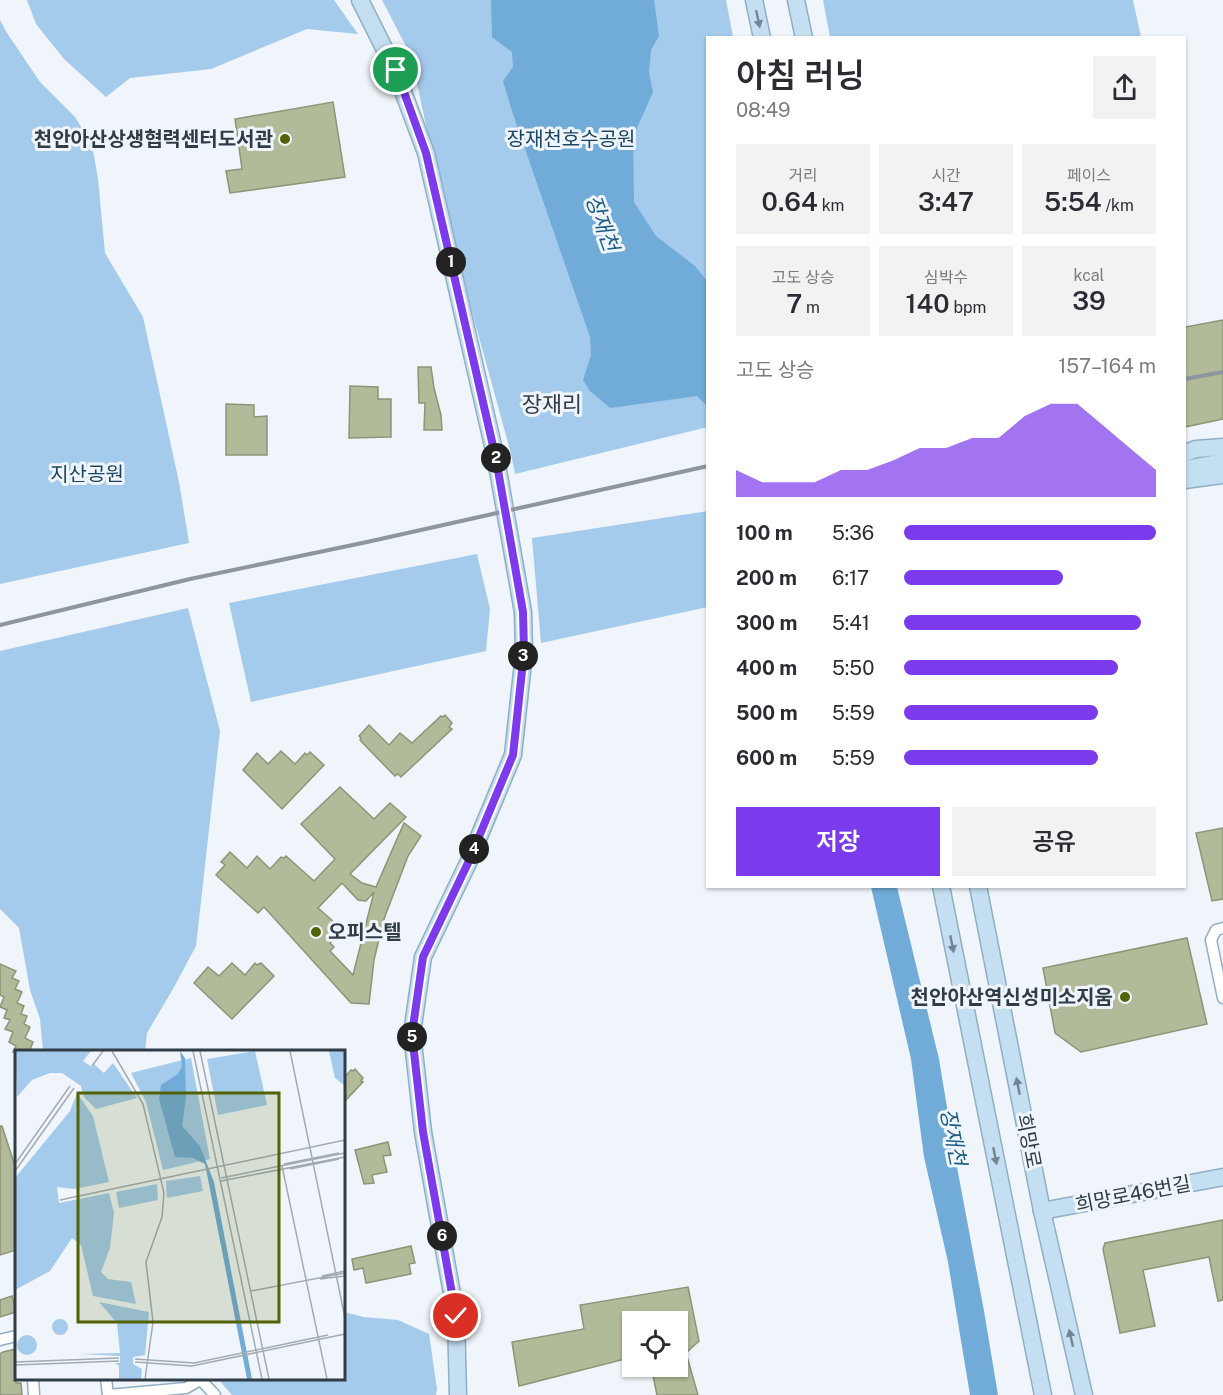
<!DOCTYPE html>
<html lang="ko">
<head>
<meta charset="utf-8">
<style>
  :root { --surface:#fff; --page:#f2f2f3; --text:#2b2b33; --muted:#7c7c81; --accent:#7c3aed }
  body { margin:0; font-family:"Public Sans","Noto Sans KR",sans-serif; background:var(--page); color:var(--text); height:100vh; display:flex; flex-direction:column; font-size:22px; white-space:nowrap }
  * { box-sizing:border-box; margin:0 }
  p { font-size:20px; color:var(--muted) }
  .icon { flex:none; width:33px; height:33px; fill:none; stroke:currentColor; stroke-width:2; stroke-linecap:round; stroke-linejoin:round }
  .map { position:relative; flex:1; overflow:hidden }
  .drawer { position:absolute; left:706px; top:36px; width:480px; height:852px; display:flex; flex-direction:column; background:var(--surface); border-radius:0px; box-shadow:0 2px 4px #0004 }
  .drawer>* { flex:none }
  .buttons { position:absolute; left:622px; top:1311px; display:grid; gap:12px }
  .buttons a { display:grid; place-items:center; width:66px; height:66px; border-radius:0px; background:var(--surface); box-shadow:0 2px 4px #0004; font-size:30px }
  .pin { position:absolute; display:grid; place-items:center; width:51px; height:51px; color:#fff; margin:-26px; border:3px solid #fff; border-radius:50%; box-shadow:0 2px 6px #0007 }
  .km { position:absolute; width:30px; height:30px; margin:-15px; border-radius:50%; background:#222; color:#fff; font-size:16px; line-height:30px; text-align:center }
  .round { display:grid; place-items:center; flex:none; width:63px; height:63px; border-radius:0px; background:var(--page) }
  .head { display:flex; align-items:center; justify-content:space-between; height:102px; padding:0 30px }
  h1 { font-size:33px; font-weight:600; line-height:45px }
  .stats { display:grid; grid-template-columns:repeat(3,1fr); gap:9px; height:102px; padding:6px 30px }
  .stats div { display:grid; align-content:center; border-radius:0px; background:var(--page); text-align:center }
  .stats b { font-size:26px; font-weight:600 }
  .stats small { font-size:16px; font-weight:400 }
  .stats p { font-size:16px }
  .chart { height:168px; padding:12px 30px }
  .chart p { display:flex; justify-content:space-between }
  .chart svg { width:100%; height:108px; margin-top:6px; fill:var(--accent); opacity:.7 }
  .primary-button { display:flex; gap:12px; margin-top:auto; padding:12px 30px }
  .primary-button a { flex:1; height:69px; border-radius:0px; background:var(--accent); color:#fff; font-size:24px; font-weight:600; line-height:69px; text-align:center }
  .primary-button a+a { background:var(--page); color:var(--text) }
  ul { padding:0 30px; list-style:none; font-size:20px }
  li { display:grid; grid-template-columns:96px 72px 1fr; align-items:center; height:45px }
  li i { height:15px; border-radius:8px; background:var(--accent) }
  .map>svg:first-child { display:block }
  .green { fill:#a4cbeb }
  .water { fill:#71abd8 }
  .building { fill:#b1bb99; stroke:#8c9575; stroke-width:1.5; fill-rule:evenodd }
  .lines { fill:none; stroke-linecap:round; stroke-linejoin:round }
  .street-casing { stroke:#91aec6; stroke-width:13 }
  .secondary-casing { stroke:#91aec6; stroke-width:19 }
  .street { stroke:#fff; stroke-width:10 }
  .secondary { stroke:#c4dff2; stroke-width:16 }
  .rail { stroke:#8d969e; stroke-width:4 }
  .oneway { fill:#738593 }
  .route-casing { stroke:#fff; stroke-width:12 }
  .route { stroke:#7c3aed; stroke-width:8 }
  .poi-dot { fill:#536205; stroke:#eff5fa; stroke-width:2 }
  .labels { text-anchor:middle; stroke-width:6; stroke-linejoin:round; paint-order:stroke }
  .poi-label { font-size:20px; font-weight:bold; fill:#303c46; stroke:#eff5fa; text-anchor:end }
  .park-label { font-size:20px; fill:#1a4564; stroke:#eff5fa }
  .street-label { font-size:20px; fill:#303c46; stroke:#eff5fa }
  .water-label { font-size:21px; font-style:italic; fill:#1c5c88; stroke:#eff5fa }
  .quarter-label { font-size:22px; fill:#303c46; stroke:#eff5fa }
  .inset-road { fill:none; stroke:#a3abb2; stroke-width:1.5 }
  .view { fill:#536205; fill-opacity:0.15; stroke:#536205; stroke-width:3 }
  .inset-edge { fill:none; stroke:#303c46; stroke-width:3 }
</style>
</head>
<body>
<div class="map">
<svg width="1223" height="1395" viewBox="0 0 1223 1395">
  <rect width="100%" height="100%" fill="#eff5fa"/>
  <g class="green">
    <path d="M27,0H334L358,34L307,29L211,69L130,78L106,97L64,59L36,24Z"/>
    <path d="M382,0H726L733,37L708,38V427L515,474L511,454L459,264L433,158L411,56Z"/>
    <path d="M823,0H1133L1141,37H830Z"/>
    <path d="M0,20L7,33L40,82L75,117L92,144L98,179L105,253L143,317L179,482L189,543L0,584Z"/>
    <path d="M708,511V607L541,643L532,538Z"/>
    <path d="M477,554L490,609L486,651L251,702L229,603Z"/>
    <path d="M188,608L220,731L196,946L173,989L147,1033L145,1051H43L40,1019L30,990L19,928L0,909V651Z"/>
    <path d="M344,1312L364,1317L398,1320L429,1334L437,1389L436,1395H232L218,1379L344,1378Z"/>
  </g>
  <g class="water">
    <path d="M491,0H654L659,36L651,50L649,72L653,92L633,137L634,202L656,236L695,266L708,282V407L697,396L610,408L590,391L583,380L591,355L590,337L512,111L503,81L513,67L512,52L492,37Z"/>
    <path d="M871,887H897L939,1059L956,1162L984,1311L998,1395H970L948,1262L924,1157L911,1059Z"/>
  </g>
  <g class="building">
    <path d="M333,102L345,177L230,193L226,171L242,169L235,119Z"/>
    <path d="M1223,320V419L1185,427V327Z"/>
    <path d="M418,367H431L434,388L441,415L442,430H424L425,403H419Z"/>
    <path d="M350,386L378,387V399H391V437L349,438Z"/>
    <path d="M226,404L254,405V417L267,416V455H226Z"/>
    <path d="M445,715L452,723L449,727L452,729L401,777L398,774L395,776L385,766L360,740L361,738L359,736L369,725L389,745L400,733L412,743L441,716L443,717Z"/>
    <path d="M281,751L295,764L305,753L307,755L310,752L324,765L282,809L243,770L257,753L268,764Z"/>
    <path d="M340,787L374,819L390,803L406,817L350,874L362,883L376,887L404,823L421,836L408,856L384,919L374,960L369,1004L351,1003L264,907L258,913L216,875L225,865L221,862L230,852L247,868L257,856L270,869L281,857L284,858L286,856L314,881L335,859L301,824ZM342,883L358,900L366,901L374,892L353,975L330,951L334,947L330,943L342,929L318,908Z"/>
    <path d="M1223,828V899L1212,901L1196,833Z"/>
    <path d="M1187,938L1207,1024L1081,1052L1055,1033L1043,968Z"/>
    <path d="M232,963L245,975L255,963L257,965L261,963L274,976L232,1019L194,983L208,967L219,976Z"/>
    <path d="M0,964L16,971L12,978L19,981L15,989L22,992L17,1003L24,1006L21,1014L27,1016L24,1024L30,1027L25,1038L33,1042L29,1052H13L16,1046L9,1042L13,1032L5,1029L10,1020L4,1018L7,1010L0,1007L4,997L0,995Z"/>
    <path d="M355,1069L363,1078L361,1081L363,1082L344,1102V1078L351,1070L353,1071Z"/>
    <path d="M0,1126H2L16,1169V1250L0,1255Z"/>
    <path d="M388,1142L391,1155L383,1156L387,1172L372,1175L374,1183L364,1184L355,1150Z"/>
    <path d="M1223,1220V1300L1218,1301L1209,1257L1143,1270L1155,1326L1120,1333L1103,1249L1105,1243Z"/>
    <path d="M411,1246L415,1263L409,1264L411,1274L366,1283L363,1268L354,1270L352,1259Z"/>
    <path d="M688,1287L699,1341L686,1353L698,1395H657L651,1366H678V1322H633V1357L519,1386L512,1342L584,1329L580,1305Z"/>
    <path d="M12,1296L16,1312L0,1317V1300Z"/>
    <path d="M16,1349V1383H21L22,1395H0V1354L3,1352Z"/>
  </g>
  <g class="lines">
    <g class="street-casing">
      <g id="street">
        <path d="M1223,928L1216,930L1211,940L1223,998"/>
        <path d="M0,1340L16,1336"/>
        <path d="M33,1378L34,1395"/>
        <path d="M106,1378L108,1395"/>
        <path d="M199,1378L215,1395"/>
        <path d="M108,1395L186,1388L200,1380"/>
      </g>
    </g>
    <g class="secondary-casing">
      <g id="secondary">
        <path d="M360,0L395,70L426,153L496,459L523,612L524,653L513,755L468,863L423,957L412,1033L423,1132L456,1316L458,1395"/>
        <path d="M754,0L762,38"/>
        <path d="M796,0L804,38"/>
        <path d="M1185,453L1196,449L1223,447"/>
        <path d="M1185,469L1223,462"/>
        <path d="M1185,480L1223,475"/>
        <path d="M941,886L1043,1395"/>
        <path d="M978,886L1042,1211L1084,1395"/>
        <path d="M1042,1211L1223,1177"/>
      </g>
    </g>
    <use href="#street" class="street"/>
    <use href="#secondary" class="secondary"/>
    <g class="rail">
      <path d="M1185,379L1223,372"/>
      <path d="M0,625L190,579L367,542L708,466"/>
    </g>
  </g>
  <defs><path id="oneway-solid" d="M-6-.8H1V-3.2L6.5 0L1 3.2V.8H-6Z" transform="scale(1.5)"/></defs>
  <g class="oneway">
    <use href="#oneway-solid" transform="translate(758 19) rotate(78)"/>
    <use href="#oneway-solid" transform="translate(952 944) rotate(79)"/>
    <use href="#oneway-solid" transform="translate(1018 1086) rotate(-101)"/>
    <use href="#oneway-solid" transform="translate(995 1156) rotate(79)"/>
    <use href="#oneway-solid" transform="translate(1071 1338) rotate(-103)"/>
  </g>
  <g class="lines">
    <g class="route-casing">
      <path id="route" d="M396,70L426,153L496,459L523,612L524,652L513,755L468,863L423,957L412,1034L423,1132L456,1316"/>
    </g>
    <use href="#route" class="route"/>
  </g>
  <g class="poi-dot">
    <circle cx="285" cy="139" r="6"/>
    <circle cx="316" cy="932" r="6"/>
    <circle cx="1125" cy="997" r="6"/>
  </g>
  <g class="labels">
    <g class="poi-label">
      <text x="273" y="146">천안아산상생협력센터도서관</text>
      <text x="328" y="939" text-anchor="start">오피스텔</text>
      <text x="1113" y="1004">천안아산역신성미소지움</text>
    </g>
    <g class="park-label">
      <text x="571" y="146">장재천호수공원</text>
      <text x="87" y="481">지산공원</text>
    </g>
    <g class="street-label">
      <text transform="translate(1029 1141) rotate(79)" y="7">희망로</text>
      <text transform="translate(1133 1194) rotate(-11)" y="7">희망로46번길</text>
    </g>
    <g class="water-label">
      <text transform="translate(602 223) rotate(70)" y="7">장재천</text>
      <text transform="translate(953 1137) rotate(79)" y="7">장재천</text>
    </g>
    <g class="quarter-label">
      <text x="552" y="412">장재리</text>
    </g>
  </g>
  <g transform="translate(15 1050)">
    <rect width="330" height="330" fill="#eff5fa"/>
    <path d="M0,1H76L68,11L77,17L79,14L89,23L98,13L122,48L81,59L69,47L66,36L47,23H35L17,30L2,47ZM240,1L252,55L203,65L192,9ZM314,1H330V36L320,28ZM176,8L195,109L148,120L131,52L116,23ZM62,43L78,66L94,132L60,139L42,137L44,153L94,143L99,163L95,198L86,222L93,229L116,232L121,254L78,246L66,195L57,188L35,221L0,240V128L55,61ZM185,126L188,141L152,148L151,131ZM142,134L143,150L104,158L101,142ZM84,252L134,262L130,305L118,307V314L127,319L126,329H104V316L100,313H105V306L65,304L105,303L102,273ZM37 277a8 8 0 1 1 16 0a8 8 0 1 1-16 0ZM2 295a10 10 0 1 1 20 0a10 10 0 1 1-20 0Z" fill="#a4cbeb"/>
    <path d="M165,1L170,8L171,48L167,76L185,96L199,132L237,329H232L190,114L178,108L160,107L144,49L146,35L163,24L167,16Z" fill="#71abd8"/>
    <path class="inset-road" d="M97,1L128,54L149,143L147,167L131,212L138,272L130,329M178,1L247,329M185,1L254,329M275,1L330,268M77,16L88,1M0,114L55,36M269,114L324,103M267,116L312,329M275,119L324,109M0,121L59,38M206,128L330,103M206,131L330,107M45,150L330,90M307,226L330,221M305,229L330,226M236,241L330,223M120,309L179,313L313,285M0,312L104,308M120,312L177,316L330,284M0,315L104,311"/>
    <path class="view" d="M63,43H264V272H63Z"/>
    <rect width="330" height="330" class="inset-edge"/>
  </g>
</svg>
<div class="buttons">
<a><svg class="icon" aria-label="locate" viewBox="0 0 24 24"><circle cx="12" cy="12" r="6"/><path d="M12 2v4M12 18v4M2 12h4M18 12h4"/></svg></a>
</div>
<div class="pin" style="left:396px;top:70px;background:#1e9e55"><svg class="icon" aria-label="arrive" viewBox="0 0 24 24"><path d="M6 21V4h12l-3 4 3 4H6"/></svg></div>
<div class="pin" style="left:456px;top:1316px;background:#d93025"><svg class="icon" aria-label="check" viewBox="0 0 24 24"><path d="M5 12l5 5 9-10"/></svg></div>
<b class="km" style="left:451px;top:262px">1</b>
<b class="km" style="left:496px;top:458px">2</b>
<b class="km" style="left:523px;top:656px">3</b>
<b class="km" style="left:474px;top:849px">4</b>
<b class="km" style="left:412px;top:1037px">5</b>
<b class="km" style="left:442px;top:1236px">6</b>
<section class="drawer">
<div class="head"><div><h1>아침 러닝</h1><p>08:49</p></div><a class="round"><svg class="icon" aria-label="share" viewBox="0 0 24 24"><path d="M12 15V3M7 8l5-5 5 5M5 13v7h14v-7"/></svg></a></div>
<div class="stats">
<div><p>거리</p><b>0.64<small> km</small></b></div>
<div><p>시간</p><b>3:47</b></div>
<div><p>페이스</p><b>5:54<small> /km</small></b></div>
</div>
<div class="stats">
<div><p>고도 상승</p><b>7<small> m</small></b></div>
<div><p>심박수</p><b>140<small> bpm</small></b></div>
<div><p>kcal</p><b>39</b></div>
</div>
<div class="chart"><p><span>고도 상승</span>157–164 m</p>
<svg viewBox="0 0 160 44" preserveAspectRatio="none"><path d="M0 44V33L10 38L20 38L30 38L40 33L50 33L60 29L70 24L80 24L90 20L100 20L110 11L120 6L130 6L140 15L150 24L160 33V44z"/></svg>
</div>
<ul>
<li><b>100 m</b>5:36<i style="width:100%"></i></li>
<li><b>200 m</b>6:17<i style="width:63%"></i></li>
<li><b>300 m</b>5:41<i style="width:94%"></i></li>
<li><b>400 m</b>5:50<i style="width:85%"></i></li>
<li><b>500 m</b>5:59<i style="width:77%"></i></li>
<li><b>600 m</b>5:59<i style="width:77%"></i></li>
</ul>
<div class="primary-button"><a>저장</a><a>공유</a></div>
</section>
</div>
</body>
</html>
